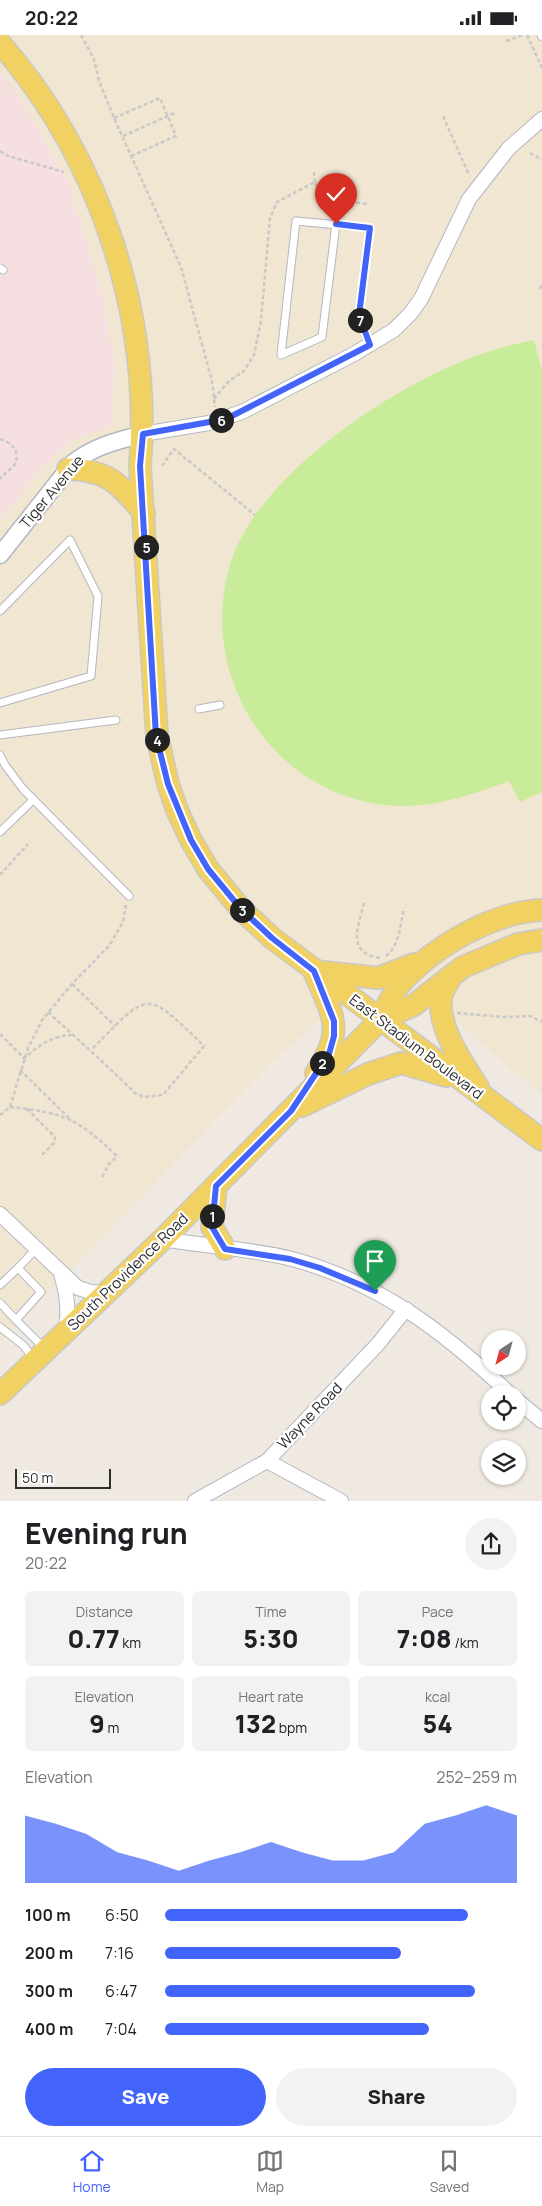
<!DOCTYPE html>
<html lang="en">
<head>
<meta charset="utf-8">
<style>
  :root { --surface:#fff; --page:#f2f2f2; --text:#202124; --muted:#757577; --line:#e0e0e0; --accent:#4264fb }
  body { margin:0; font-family:Manrope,sans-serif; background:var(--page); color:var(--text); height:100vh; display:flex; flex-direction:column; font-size:19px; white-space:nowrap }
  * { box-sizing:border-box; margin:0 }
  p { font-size:16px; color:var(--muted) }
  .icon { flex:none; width:28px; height:28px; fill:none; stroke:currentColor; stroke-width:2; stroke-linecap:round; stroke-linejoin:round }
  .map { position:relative; height:1466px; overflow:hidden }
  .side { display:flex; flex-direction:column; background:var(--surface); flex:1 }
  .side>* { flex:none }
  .needle { width:32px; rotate:216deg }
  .tools { position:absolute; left:481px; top:1295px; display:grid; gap:10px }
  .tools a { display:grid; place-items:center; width:45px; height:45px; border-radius:50%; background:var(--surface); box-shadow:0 1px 4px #0004; font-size:25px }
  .scale { position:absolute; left:15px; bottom:12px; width:96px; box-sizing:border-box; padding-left:5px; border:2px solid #2e2e2e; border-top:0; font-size:14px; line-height:18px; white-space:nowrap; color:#2e2e2e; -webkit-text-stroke:4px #fff; paint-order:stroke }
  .pin { position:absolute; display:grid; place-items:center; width:42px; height:42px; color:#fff; margin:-51px -21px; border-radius:50% 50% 50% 0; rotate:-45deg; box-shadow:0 0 5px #0007 }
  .pin .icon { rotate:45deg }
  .km { position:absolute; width:25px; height:25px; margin:-12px; border-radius:50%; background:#222; color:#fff; font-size:14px; line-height:25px; text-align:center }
  .round { display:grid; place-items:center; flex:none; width:52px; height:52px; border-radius:26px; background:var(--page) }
  .overview { display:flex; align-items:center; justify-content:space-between; height:85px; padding:0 25px }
  h1 { font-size:28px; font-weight:800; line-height:38px }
  .metrics { display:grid; grid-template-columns:repeat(3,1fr); gap:8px; height:85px; padding:5px 25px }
  .metrics div { display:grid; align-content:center; border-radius:8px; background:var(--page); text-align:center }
  .metrics b { font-size:25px; font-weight:800 }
  .metrics small { font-size:14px; font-weight:400 }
  .metrics p { font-size:14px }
  .chart { height:140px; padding:10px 25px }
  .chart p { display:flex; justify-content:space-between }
  .chart svg { width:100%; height:90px; margin-top:5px; fill:var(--accent); opacity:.7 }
  .action { display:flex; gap:10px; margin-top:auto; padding:10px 25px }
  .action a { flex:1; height:58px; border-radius:30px; background:var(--accent); color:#fff; font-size:20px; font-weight:800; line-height:58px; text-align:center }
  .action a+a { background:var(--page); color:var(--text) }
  ul { padding:0 25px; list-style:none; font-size:16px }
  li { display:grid; grid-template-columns:80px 60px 1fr; align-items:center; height:38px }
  li i { height:12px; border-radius:6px; background:var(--accent) }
  .status { display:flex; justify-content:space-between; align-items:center; height:35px; padding:0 25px; background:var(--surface); direction:ltr }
  .status svg { height:14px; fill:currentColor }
  .dock { display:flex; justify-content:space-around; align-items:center; height:70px; border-top:1px solid var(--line); background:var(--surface); font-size:14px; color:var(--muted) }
  .dock a { display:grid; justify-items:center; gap:2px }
  .dock .selected { color:var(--accent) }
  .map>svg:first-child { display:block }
  .education { fill:#f0e6d1 }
  .medical { fill:#f5dfe0 }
  .pitch { fill:#c9ec9a }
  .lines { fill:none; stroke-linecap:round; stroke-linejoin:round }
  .service-casing { stroke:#b4b7c1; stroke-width:9 }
  .minor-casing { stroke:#b4b7c1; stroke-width:16 }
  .tertiary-casing { stroke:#b4b7c1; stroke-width:19 }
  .primary-casing { stroke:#c9c9c9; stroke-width:24 }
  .path { stroke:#c9c9c9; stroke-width:2.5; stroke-dasharray:4 2.5; stroke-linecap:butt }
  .service { stroke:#fff; stroke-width:7 }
  .minor { stroke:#fff; stroke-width:14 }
  .tertiary { stroke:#fff; stroke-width:16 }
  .primary { stroke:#f2d163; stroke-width:21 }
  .route-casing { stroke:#fff; stroke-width:10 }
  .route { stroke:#4264fb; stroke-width:6 }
  .labels { text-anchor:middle; stroke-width:4.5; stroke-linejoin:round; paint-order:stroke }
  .street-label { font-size:15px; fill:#2e2e2e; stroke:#fff }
</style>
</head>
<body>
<div class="status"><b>20:22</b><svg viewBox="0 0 49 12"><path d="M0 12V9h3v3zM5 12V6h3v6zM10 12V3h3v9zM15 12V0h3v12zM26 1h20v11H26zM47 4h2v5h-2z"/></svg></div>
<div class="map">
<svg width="542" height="1466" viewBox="0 0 542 1466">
  <rect width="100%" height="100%" fill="#efe9e1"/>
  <path class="education" d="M0,0H542V1059L510,1034L390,924L273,1026L0,1308Z"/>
  <path class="medical" d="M0,35L25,72L68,147L102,259L115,331L112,388L107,393L73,405L42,432L0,486Z"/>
  <path class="pitch" d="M534,305L542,336V757L520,767L509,746C474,759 440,771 402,771C280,769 197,648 229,533C254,444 383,358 465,325C487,316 510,310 534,305Z"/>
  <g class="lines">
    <g class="service-casing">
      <g id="service">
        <path d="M541,0L542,2"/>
        <path d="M336,189L322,302L281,320L296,186L370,193L359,280L369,310"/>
        <path d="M0,233L3,235"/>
        <path d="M0,576L70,505L98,561L91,641L0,668"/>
        <path d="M199,674L220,670"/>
        <path d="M0,700L116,685"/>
        <path d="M0,720L5,730L23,754L129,861"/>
        <path d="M0,797L33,765"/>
        <path d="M36,1214L18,1233L41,1257L16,1285L44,1313"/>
        <path d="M0,1250L18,1233"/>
        <path d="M0,1268L16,1285"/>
        <path d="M0,1292L23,1310L34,1324"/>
      </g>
    </g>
    <g class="minor-casing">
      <g id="minor">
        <path d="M143,399L209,388L242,377L354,319L394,295L410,279L421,264L469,164L509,113L542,84"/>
        <path d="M0,1179L78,1253L91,1257L106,1258"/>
        <path d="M163,1204C204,1211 252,1214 292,1224C381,1248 444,1297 510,1359"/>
        <path d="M61,1239C67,1259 69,1275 66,1296"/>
        <path d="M518,1366L542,1386"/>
        <path d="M267,1426L341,1466"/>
        <path d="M195,1466L267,1426L378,1309L406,1274"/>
      </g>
    </g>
    <g class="tertiary-casing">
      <path id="tertiary" d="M0,520L73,428C94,411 117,406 143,399"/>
    </g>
    <g class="primary-casing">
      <g id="primary">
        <path d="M0,8C100,123 152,279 140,431L157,701L168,749L177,775L191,805L208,834L241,874L272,903L542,1105"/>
        <path d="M68,434C109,435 119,449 144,478"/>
        <path d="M451,942C448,948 442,956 441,963C438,994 462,1027 478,1052"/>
        <path d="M380,985L414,970L463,932L518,909L542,905"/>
        <path d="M316,1038C346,993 332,981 314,936L378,943L414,929"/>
        <path d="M302,1071L368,1039L401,1028L446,1041"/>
        <path d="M216,1151L212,1192L225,1214"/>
        <path d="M0,1359L163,1204L380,985C386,974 392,958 401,948C433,912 493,877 542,875"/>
      </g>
    </g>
    <g class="path">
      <path d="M81,0L94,24L99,46L114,83L181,232L212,346L215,372"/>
      <path d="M527,0L542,33"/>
      <path d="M506,6L523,0"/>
      <path d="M443,81L469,140"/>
      <path d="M114,83L160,63L176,101L131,121"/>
      <path d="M123,101L177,77"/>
      <path d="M0,116L8,121L64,137"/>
      <path d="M530,118L542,125"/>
      <path d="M314,137L315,147"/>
      <path d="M540,254L542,250"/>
      <path d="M214,364L228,347L244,336L254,320L261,286L270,183L277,167L315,147L320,163L367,169"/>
      <path d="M0,404C10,407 21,416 15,429C12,434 4,438 0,444"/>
      <path d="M162,431L174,414L255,480"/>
      <path d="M0,840L28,809"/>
      <path d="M364,868C358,892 346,918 380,923"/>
      <path d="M386,921C400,910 400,890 404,873"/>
      <path d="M72,949L115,991"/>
      <path d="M48,977C77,1004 107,1030 135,1058L144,1062L163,1060L204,1011C144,953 150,956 92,1014"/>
      <path d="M457,978L504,982L530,981L542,987"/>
      <path d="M0,999L24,1023C40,1010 51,1001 72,1000"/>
      <path d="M20,1035L69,1083"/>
      <path d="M10,1072C65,1078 77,1083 117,1121L109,1129L101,1144"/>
      <path d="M27,1074L55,1102L54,1108L40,1122"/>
      <path d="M0,1080L10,1072L28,1013L42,985L72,949L109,911L123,887L126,870"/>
    </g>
    <use href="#service" class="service"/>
    <use href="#minor" class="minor"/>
    <use href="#tertiary" class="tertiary"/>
    <use href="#primary" class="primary"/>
  </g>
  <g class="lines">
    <g class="route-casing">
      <path id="route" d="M336,189L370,193L359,280L370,310L226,384L143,399L140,431L156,701L168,749L191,805L208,834L241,874L272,903L314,936L334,986V1001L329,1019L291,1076L216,1151L212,1192L225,1214L290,1224L320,1233L375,1256"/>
    </g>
    <use href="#route" class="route"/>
  </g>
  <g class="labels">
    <g class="street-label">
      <text transform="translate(52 457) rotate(-50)" y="5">Tiger Avenue</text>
      <text transform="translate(416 1012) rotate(37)" y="5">East Stadium Boulevard</text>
      <text transform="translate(128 1237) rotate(-44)" y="5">South Providence Road</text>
      <text transform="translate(310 1381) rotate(-46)" y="5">Wayne Road</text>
    </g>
  </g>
</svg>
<div class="tools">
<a><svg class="needle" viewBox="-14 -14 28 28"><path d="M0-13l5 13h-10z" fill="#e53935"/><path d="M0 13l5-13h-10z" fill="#757577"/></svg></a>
<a><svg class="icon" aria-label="locate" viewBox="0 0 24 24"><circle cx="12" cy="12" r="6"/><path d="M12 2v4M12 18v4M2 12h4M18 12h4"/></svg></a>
<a><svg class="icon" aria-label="layers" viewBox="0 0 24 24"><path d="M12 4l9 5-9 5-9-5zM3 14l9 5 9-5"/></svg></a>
</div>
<div class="scale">50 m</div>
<div class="pin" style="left:375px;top:1256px;background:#1e9e55"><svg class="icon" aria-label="arrive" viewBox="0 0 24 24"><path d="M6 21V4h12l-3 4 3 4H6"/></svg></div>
<div class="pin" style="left:336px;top:189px;background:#d93025"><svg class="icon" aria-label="check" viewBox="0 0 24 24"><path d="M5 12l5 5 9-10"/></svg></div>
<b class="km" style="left:212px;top:1181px">1</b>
<b class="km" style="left:322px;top:1028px">2</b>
<b class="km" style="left:242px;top:875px">3</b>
<b class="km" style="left:157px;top:705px">4</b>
<b class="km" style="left:146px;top:512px">5</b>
<b class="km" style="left:221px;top:385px">6</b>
<b class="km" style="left:360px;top:285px">7</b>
</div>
<section class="side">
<div class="overview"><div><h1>Evening run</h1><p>20:22</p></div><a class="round"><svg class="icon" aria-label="share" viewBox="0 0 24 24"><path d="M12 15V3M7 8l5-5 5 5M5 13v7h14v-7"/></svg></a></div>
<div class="metrics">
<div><p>Distance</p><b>0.77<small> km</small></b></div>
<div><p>Time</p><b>5:30</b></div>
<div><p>Pace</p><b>7:08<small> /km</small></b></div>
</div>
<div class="metrics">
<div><p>Elevation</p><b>9<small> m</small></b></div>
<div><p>Heart rate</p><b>132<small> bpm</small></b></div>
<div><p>kcal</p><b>54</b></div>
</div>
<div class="chart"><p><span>Elevation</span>252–259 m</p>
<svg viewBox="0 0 160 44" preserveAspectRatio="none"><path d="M0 44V11L10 15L20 20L30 29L40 33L50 38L60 33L70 29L80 24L90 29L100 33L110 33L120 29L130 15L140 11L150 6L160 11V44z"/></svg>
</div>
<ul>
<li><b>100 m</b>6:50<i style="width:86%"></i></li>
<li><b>200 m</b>7:16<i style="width:67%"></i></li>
<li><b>300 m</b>6:47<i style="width:88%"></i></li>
<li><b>400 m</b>7:04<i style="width:75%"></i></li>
</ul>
<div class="action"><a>Save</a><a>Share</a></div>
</section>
<nav class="dock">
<a class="selected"><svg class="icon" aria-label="home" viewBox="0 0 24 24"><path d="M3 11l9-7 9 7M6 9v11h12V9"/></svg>Home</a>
<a><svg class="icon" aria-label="map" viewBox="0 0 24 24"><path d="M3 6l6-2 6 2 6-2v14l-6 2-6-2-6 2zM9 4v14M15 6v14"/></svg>Map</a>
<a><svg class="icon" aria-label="saved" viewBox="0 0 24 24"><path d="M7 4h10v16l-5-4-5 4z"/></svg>Saved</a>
</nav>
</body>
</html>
